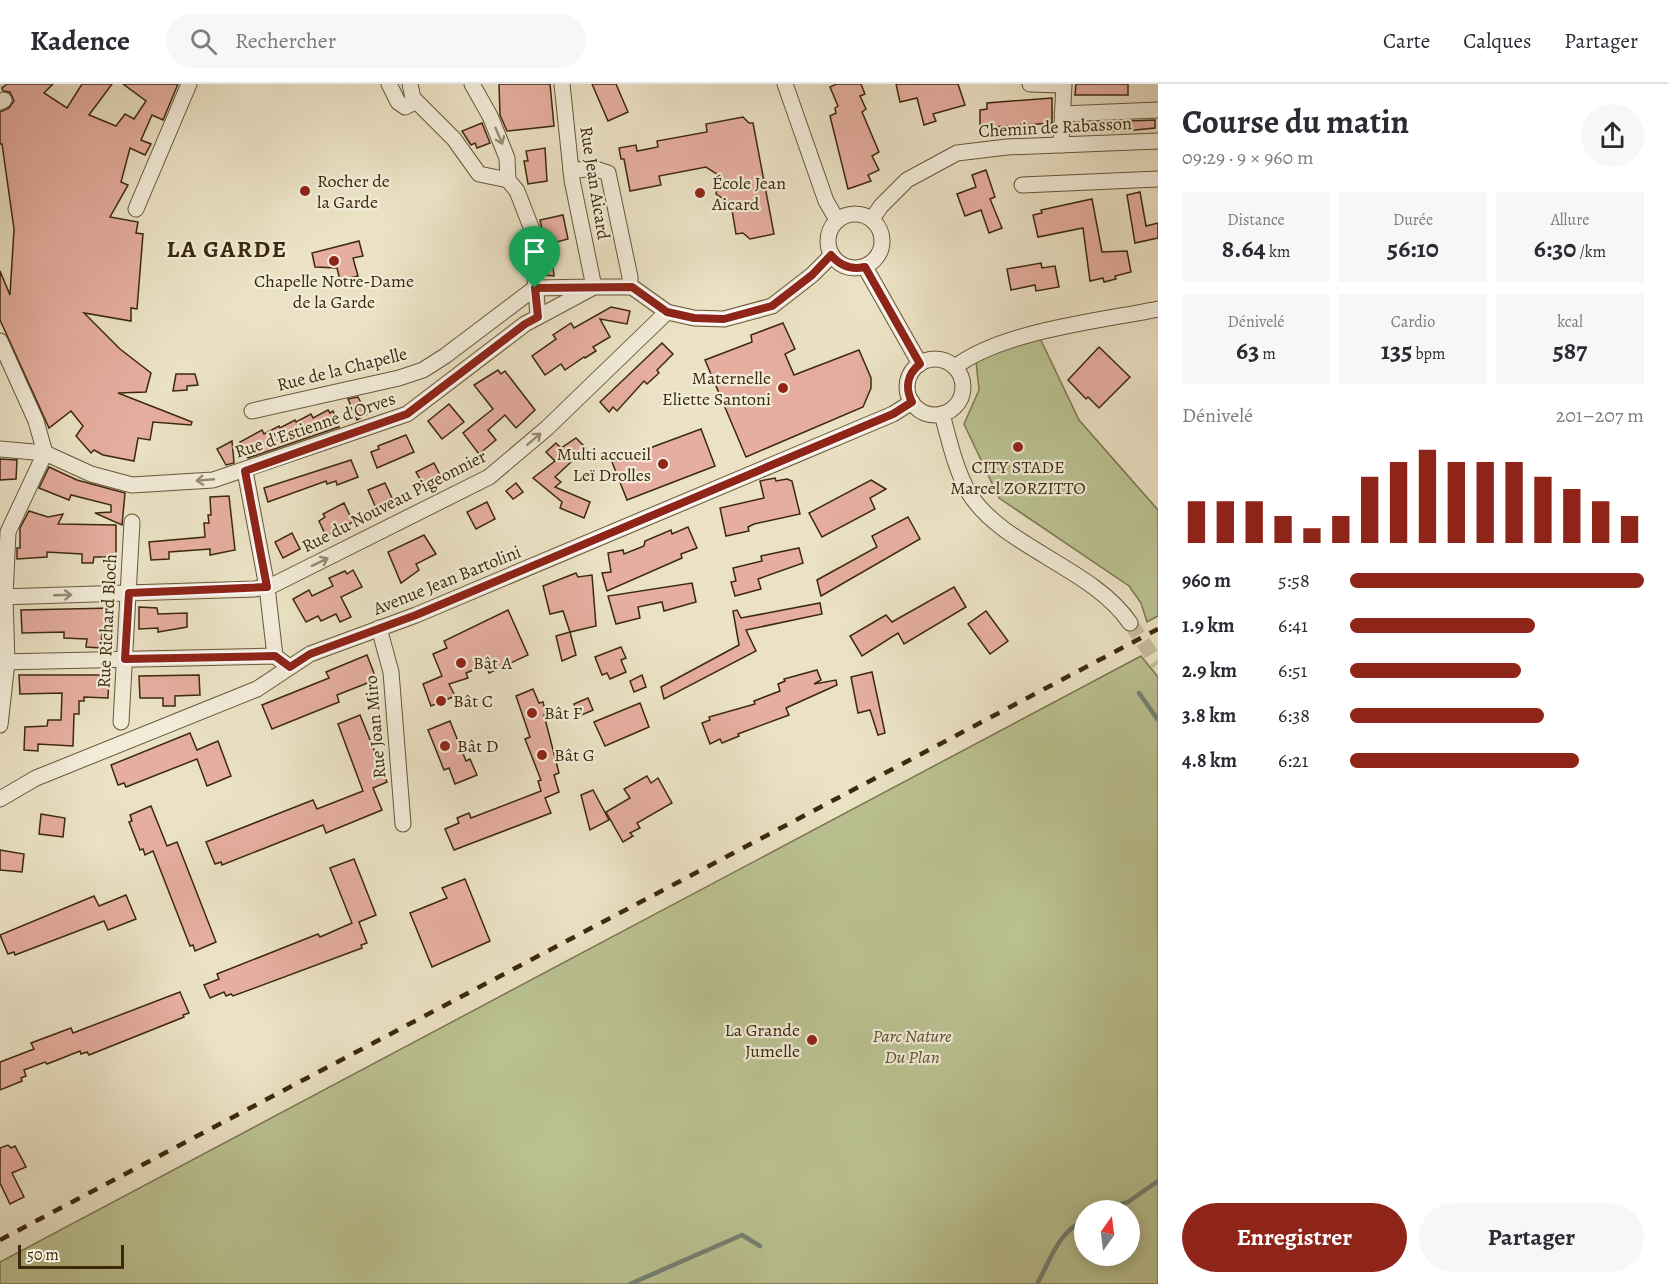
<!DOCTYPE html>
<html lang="fr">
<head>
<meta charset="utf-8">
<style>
  :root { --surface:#fff; --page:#f7f7f7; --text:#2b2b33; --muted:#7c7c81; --line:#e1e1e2; --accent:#8f2418 }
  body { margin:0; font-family:Alegreya,serif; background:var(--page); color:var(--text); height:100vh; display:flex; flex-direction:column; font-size:22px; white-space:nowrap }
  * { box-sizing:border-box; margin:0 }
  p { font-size:20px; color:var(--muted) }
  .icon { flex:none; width:33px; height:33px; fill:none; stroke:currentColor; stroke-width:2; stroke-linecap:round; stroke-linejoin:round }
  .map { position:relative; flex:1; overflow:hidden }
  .side { display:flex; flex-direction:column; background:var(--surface); width:510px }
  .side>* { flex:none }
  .needle { width:39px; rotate:14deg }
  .tools { position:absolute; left:1074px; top:1116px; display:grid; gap:12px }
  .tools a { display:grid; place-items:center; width:66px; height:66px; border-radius:50%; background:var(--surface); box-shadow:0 3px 15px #0003; font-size:30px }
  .scale { position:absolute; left:18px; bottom:15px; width:106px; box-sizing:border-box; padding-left:6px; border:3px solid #3c290c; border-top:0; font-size:16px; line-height:21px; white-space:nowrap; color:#3c290c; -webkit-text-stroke:4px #f2ecd9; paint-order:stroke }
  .pin { position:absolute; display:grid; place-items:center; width:51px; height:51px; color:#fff; margin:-62px -26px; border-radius:50% 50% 50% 0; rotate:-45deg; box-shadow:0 0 6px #0007 }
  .pin .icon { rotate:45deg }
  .round { display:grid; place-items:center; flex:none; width:63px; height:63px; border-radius:32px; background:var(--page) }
  .overview { display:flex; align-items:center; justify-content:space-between; height:102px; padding:0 24px }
  h1 { font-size:33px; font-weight:700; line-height:45px }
  .stats { display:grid; grid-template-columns:repeat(3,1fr); gap:9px; height:102px; padding:6px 24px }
  .stats div { display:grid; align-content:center; border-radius:0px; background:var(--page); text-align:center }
  .stats b { font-size:26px; font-weight:700 }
  .stats small { font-size:16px; font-weight:400 }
  .stats p { font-size:16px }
  .chart { height:168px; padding:12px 24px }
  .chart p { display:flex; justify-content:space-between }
  .chart svg { width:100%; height:108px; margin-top:6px; stroke:var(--accent); stroke-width:6 }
  .primary-button { display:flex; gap:12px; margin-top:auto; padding:12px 24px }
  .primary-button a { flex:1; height:69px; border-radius:36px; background:var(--accent); color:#fff; font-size:24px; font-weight:700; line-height:69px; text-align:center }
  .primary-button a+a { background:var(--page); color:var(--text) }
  ul { padding:0 24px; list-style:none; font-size:20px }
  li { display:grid; grid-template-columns:96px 72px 1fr; align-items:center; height:45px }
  li i { height:15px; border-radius:8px; background:var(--accent) }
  header { display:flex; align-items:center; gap:36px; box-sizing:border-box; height:84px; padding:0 30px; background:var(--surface); border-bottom:2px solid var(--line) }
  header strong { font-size:28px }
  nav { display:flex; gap:33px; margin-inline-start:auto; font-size:21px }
  .search { width:420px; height:54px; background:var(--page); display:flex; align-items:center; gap:15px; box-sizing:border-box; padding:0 21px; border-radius:33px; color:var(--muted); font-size:22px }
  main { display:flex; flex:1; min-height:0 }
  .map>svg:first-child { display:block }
  .green { fill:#bbc292; stroke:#7c764f; stroke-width:1.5; fill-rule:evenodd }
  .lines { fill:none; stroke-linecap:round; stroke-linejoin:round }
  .stream { stroke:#748274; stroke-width:4.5 }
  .building { fill:#e6aea0; stroke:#3c290c; stroke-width:1.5 }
  .street-tunnel { stroke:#c8bda0; stroke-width:15; stroke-dasharray:15 8; stroke-linecap:butt }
  .street-casing { stroke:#68573a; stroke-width:17 }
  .street { stroke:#f2ecd9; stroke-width:15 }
  .rail { stroke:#3c290c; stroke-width:4.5; stroke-dasharray:10 10; stroke-linecap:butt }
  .oneway { stroke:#978a72 }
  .route-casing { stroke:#fff; stroke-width:12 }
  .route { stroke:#8f2418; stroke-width:8 }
  .poi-dot { fill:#8f2418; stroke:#f2ecd9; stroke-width:2 }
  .labels { text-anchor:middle; stroke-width:4.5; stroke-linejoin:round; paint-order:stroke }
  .street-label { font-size:18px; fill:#3c290c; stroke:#f2ecd9 }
  .poi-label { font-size:18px; fill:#3c290c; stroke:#f2ecd9; text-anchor:start }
  .park-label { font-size:18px; font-style:italic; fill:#5c4f2e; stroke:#f2ecd9 }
  .district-label { font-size:24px; font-weight:bold; letter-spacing:1.5px; fill:#3c290c; stroke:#f2ecd9 }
</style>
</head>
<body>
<header>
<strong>Kadence</strong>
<div class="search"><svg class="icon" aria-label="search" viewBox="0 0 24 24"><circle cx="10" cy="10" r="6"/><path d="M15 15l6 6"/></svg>Rechercher</div>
<nav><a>Carte</a><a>Calques</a><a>Partager</a></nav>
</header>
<main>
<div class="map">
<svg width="1158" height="1200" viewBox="0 0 1158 1200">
  <rect width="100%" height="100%" fill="#ebe2c5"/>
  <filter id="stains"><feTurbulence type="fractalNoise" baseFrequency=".00333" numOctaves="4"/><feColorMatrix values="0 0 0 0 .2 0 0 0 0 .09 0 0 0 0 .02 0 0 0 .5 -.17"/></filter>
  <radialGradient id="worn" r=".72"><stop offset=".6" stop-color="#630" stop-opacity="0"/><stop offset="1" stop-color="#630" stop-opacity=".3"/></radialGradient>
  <g class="green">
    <path d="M1038,250L1079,336L1158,426V532L1147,538L1141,519L1129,502L999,414L964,340L979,306L975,268Z"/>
    <path d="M1141,572L1158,593V1200H0V1178ZM1084,1126H1130V1172H1084Z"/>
  </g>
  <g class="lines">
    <g class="stream">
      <path d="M1139,609L1158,636"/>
      <path d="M1103,1126L1128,1118L1158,1097"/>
      <path d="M630,1200L742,1151L760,1162"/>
      <path d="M1037,1200C1051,1175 1057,1150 1084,1136"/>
    </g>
  </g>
  <g class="building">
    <path d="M7,0H53L44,9L67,24L82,0H112L89,31L116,42L125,30L134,35L146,17L123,0H178L163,36L152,31L141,56L151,60L145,71L130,64L121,98L128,101L110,133L138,138L136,149L143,150L137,225L131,224V237L84,229L120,265L151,289L146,308L118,309L192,338L191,341L153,338L150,356L138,354L134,377L103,371L94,366L91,369L76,352L83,342L71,327L49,344L0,236V187L10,211L14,145L2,60H0V28L9,24L14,17L10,8L3,7L2,4Z"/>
    <path d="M499,0H550L554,42L507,47L500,31Z"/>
    <path d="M592,0H616L628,28L608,37Z"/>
    <path d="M836,0H861L865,10L860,12L866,25L862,28L879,68L872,72L879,86L868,91L871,97L848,105L830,32L836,29L835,24L838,22L830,3Z"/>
    <path d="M896,0H958L965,21L933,30L936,37L924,41L917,14L900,18Z"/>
    <path d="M1076,0H1128V11H1075Z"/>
    <path d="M1052,14V39L980,44V26L987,25V19Z"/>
    <path d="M743,33L749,39H753L774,150L750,155L743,149L736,150L731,120L716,110L720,92L706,83L659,92L661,101L630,107L624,75H621L619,64L636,61L637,67L658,63L657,57L707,48L706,40Z"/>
    <path d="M1155,36V44L1135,46L1075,48L1074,39Z"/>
    <path d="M482,39L490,59L477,64L475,59L471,61L462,47Z"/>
    <path d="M545,64L547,97L528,100L524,77H528L526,67Z"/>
    <path d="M986,86L995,113L990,115L1002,144L989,149L981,126L965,132L957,110L976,103L972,91Z"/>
    <path d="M1140,108L1146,142L1158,139V154L1135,159L1127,111Z"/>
    <path d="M1092,115L1102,168L1127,167L1131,188L1115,192L1116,195L1104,198L1103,194L1090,197L1083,144L1038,153L1033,131L1042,129L1041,126Z"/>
    <path d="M563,131L568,155L545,161L540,136Z"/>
    <path d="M359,157L363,172L353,174L358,192L340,196L337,184L315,183L312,169Z"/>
    <path d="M551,166L554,192L544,191L543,167Z"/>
    <path d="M1041,179L1042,184L1055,182L1059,203L1036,207L1035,201L1011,206L1007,185Z"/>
    <path d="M611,223L630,227L627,240L600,235L610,253L593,263L596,267L585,274L584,273L565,286L561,280L545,291L532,272L556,255L553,251L571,239L574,244Z"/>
    <path d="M783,239L795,265L785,270L794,291L859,266L871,294V304L863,323L746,373L705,276L752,258L751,251Z"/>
    <path d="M662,259L673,270L657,286L659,289L647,300L644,297L617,327L613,323L609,328L600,318Z"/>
    <path d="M1099,263L1130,293L1099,324L1088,313L1086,315L1068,296Z"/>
    <path d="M498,286L501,290L505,287L535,326L516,344L505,331L488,346L496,356L479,370L463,349L493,325L474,301Z"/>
    <path d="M176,290H195L198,301L187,302V306L173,307Z"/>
    <path d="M358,313L367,330L357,336L348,315Z"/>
    <path d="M449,320L464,338L442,355L428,337Z"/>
    <path d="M328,326L330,329L333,327L339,343L248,374L240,358L262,346L264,350L279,342L280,344L295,336L296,338L311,330L313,334Z"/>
    <path d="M701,345L715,382L627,416L612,378Z"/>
    <path d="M406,351L414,368L377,384L371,368L379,365L378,362Z"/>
    <path d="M576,354L586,364L555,393L561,398L555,403L590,418L584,434L560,424L562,418L533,394L555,377L546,368L556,359L561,364Z"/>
    <path d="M232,357L234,379L226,381L217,365Z"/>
    <path d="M0,375L17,376L16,395L0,396Z"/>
    <path d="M351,376L358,393L337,401L336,397L327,400L326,397L268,418L264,404Z"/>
    <path d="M434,379L441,393L425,404L416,388Z"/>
    <path d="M49,383L77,396L125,409L122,441L95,429L111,428V421L71,411L69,416L39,404Z"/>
    <path d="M775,394L776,397L787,395L792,397L800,430L754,440L748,443L749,447L726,452L720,424L764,414L760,397Z"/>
    <path d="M871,396L886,405L870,414L875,425L822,453L809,429Z"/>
    <path d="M385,399L392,414L376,424L368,406Z"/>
    <path d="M516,399L523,408L513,415L506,407Z"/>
    <path d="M229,412L235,466L210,471V465L169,468V475L151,476L149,458L205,453L204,439H209L208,431H211L210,413Z"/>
    <path d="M487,418L495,435L476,445L467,428Z"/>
    <path d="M344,419L353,438L326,452L319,437L325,433L323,430Z"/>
    <path d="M29,427L48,433L63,430L58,440L116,441V473H94L93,479H82V470L47,468V473L17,475V464H20V444Z"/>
    <path d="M908,433L920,455L821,512L817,496L877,463L872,452Z"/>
    <path d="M688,443L697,464L681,470L682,474L607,507L602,489L611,488L608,469L623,466L624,470L644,462L645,457L671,446L672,450Z"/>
    <path d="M292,449L300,465L283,474L275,458Z"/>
    <path d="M424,451L436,470L416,480L419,486L401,499L388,468Z"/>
    <path d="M799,464L803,479L758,495L761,505L735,512L731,498L736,497L733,484L762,477L761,472Z"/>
    <path d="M353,486L362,503L341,513L351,533L340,538L336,530L321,537L318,532L306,538L293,515L309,506L312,512L333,502L329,494L345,487L347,490Z"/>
    <path d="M576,489L578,493L592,491L596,542L570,548L563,527L550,530L543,502Z"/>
    <path d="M692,499L696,518L664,527L662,518L638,523L640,534L616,540L608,512Z"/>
    <path d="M954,503L966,523L904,560L898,549L862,572L850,552L886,531L892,538Z"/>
    <path d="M820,519L822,530L746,546L756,567L664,615L661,603L739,561L733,527L737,526L741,534Z"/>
    <path d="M139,523L157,524L158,530L187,529V543L164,547L158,548V544L139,545Z"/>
    <path d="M113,524L109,547H102L101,564L86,563L87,555L64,554V548L22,549L21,526Z"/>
    <path d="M508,526L528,571L489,589L486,581L466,589L468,594L449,600L455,612L431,622L423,600L442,592L433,570L447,564L444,557Z"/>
    <path d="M986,527L1008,557L990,570L968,540Z"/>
    <path d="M570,548L576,571L562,577L556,552Z"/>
    <path d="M621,563L626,574L621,576L626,588L610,595L607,589L602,591L595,573Z"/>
    <path d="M367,571L375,592L369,595L370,598L337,611L339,618L272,645L262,621L329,594L326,588Z"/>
    <path d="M817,586L821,596L814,600L836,596L837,601L786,624L789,631L738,650L739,652L722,659L720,655L710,660L702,639L710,636L709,633L755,620L754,617L780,607L778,600L785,597L784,595Z"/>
    <path d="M872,588L885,649L878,651L870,626L858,629L851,593Z"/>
    <path d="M19,591H109L108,614L84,613V617H79V630H74L73,662L38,660V667L24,666L25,643L47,642L48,636H61L62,609L20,610Z"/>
    <path d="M199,591L200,611L175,612V622H163V614H140L139,592Z"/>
    <path d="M642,591L646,603L634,608L630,597Z"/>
    <path d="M533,605L539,619L543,618L546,630L544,631L559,689L554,691L559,708L545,714L551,729L454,766L445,745L459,739L457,734L469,729L471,734L541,707L538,697L541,696L525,655L530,653L516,612Z"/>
    <path d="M588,614L593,626L577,633L574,620Z"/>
    <path d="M640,619L649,643L605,662L594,638Z"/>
    <path d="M360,631L387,698L373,704L382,726L326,749L323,741L222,781L221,778L215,780L206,758L313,716L317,725L363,707L338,640Z"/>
    <path d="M450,637L466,677L470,675L477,691L455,700L449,684L444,686L428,646Z"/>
    <path d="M190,649L197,666L218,657L231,692L207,702L197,675L126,703L124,699L118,701L111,681Z"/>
    <path d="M647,692L651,699L658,694L672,719L637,739L640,744L630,749L633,752L623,758L606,728L630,714L624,705Z"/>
    <path d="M593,706L609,736L590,746L581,711Z"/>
    <path d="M151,722L167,762L177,758L216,858L195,867L193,861L190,862L153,767L145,771L143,765L140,766L129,738L132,737L130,731Z"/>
    <path d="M41,730L65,734L63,753L39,750Z"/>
    <path d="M0,766L24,770L22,788L0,786Z"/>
    <path d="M354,775L376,831L359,838L367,859L361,861L362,864L233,912L231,910L226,912L224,908L210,914L204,901L219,895L217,890L318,850L320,853L352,839L330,784Z"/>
    <path d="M465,795L490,857L432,883L410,829L447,814L442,804Z"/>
    <path d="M126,811L136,835L108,846L104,837L15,871L14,868L8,870L0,851L94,812L99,822Z"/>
    <path d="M180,908L189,929L183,931L184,933L89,971L87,968L81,970L80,967L47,980L45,978L24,986L26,992L21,994L22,997L0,1006V978L34,965L31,959L71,944L73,949Z"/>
    <path d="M8,1061L11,1064L15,1062L26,1083L12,1089L24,1113L10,1120L0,1099V1064Z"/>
  </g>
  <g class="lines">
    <path class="street-tunnel" d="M1130,539L1158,580"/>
    <g class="street-casing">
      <g id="street">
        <path d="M389,0L398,18L405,23L413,19V14"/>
        <path d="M410,0L413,14L454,55L479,90L508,96"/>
        <path d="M472,0L490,32L507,74L508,96L517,107L531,143L538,233"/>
        <path d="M785,0L826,117L837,136"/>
        <path d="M1030,0L1063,1"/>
        <path d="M0,18L4,16"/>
        <path d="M1062,30L1158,26"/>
        <path d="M1061,61L1064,0"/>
        <path d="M571,87L593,84L608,89L630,193V203"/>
        <path d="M1022,101L1158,95"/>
        <path d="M136,125L189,0"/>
        <circle cx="855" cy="157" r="27"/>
        <path d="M872,135L881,122L907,96L957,69L1007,63L1158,57"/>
        <path d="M865,183L920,280"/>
        <path d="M0,257L36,337L45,369"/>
        <circle cx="935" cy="303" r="28"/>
        <path d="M955,283C1002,247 1099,237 1158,225"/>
        <path d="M252,327L399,294L423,286L445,272L535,204L594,203L572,96L562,0"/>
        <path d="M942,330C949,356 956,387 969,409C1002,463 1093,484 1130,539"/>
        <path d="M0,365L45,369L91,390L132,401L213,396L407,330L525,240L594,203H632L667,228L694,234L724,235L772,222L812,191L832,171"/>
        <path d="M245,387L267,503L275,572"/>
        <path d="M0,513L255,505L273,501L489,393L547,344L667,228"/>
        <path d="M379,544L391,588L403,740"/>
        <path d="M0,578L275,572L289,583"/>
        <path d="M121,638L132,438"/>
        <path d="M0,641L7,578L5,513L8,448L45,369"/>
        <path d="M0,715L36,694L257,605L310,570L416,531L893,330L912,318"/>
      </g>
    </g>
    <use href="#street" class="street"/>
    <path class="rail" d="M0,1156L1158,545"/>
  </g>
  <defs><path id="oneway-shaft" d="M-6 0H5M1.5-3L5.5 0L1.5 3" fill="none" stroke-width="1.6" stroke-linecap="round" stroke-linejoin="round" transform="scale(1.5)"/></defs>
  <g class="oneway">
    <use href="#oneway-shaft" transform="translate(499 52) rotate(67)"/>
    <use href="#oneway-shaft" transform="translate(534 355) rotate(-41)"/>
    <use href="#oneway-shaft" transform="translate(205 396) rotate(175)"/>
    <use href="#oneway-shaft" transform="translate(320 478) rotate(-26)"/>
    <use href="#oneway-shaft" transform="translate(63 511) rotate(-2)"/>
  </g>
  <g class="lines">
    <g class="route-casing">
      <path id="route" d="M831,171C840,182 851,186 865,183L920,280C907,290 905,304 912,318L893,330L416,531L310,570L290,583L275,572L125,575L129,509L267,503L245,387L407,330L525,240L538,233L535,204L632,203L667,228L694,234L724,235L772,222L812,191Z"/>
    </g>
    <use href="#route" class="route"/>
  </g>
  <g class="poi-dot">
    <circle cx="305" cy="107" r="6"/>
    <circle cx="700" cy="109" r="6"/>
    <circle cx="334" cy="177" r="6"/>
    <circle cx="783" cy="304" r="6"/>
    <circle cx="1018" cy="363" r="6"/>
    <circle cx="663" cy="380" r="6"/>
    <circle cx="461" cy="579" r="6"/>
    <circle cx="441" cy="617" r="6"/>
    <circle cx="532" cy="629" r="6"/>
    <circle cx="445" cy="662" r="6"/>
    <circle cx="542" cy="671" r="6"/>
    <circle cx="812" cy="956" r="6"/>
  </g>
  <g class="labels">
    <g class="street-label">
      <text transform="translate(1055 43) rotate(-3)" y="6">Chemin de Rabasson</text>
      <text transform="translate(595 99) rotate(81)" y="6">Rue Jean Aicard</text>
      <text transform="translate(342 285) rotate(-14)" y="6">Rue de la Chapelle</text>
      <text transform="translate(315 341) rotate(-19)" y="6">Rue d'Estienne d'Orves</text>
      <text transform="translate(394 417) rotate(-27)" y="6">Rue du Nouveau Pigeonnier</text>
      <text transform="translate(447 496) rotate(-22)" y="6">Avenue Jean Bartolini</text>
      <text transform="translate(107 537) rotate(-87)" y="6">Rue Richard Bloch</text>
      <text transform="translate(375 643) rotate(-95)" y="6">Rue Joan Miro</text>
    </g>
    <g class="poi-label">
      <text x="317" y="103">Rocher de<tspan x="317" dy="21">la Garde</tspan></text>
      <text x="712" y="105">École Jean<tspan x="712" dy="21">Aicard</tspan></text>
      <text x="334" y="203" text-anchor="middle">Chapelle Notre-Dame<tspan x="334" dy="21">de la Garde</tspan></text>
      <text x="771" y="300" text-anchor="end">Maternelle<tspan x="771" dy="21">Eliette Santoni</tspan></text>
      <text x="651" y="376" text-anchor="end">Multi accueil<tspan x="651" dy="21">Leï Drolles</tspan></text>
      <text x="1018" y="389" text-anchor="middle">CITY STADE<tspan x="1018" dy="21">Marcel ZORZITTO</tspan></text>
      <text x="473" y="585">Bât A</text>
      <text x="453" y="623">Bât C</text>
      <text x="544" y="635">Bât F</text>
      <text x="457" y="668">Bât D</text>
      <text x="554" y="677">Bât G</text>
      <text x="800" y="952" text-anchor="end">La Grande<tspan x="800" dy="21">Jumelle</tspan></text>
    </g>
    <g class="park-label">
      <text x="912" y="958">Parc Nature<tspan x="912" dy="21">Du Plan</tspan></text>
    </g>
    <g class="district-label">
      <text x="227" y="173">LA GARDE</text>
    </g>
  </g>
  <rect width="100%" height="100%" filter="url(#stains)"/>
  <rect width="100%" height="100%" fill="url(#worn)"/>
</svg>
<div class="tools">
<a><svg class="needle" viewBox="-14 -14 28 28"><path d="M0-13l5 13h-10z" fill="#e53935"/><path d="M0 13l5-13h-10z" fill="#7c7c81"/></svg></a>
</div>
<div class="scale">50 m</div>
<div class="pin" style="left:535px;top:204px;background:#1e9e55"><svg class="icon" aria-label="arrive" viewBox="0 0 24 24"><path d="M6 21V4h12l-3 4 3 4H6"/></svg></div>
</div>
<section class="side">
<div class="overview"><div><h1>Course du matin</h1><p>09:29 · 9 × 960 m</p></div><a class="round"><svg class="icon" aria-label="share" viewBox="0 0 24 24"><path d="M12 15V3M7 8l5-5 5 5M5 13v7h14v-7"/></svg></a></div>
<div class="stats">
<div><p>Distance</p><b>8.64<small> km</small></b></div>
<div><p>Durée</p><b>56:10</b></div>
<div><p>Allure</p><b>6:30<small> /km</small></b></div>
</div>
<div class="stats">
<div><p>Dénivelé</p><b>63<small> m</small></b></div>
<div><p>Cardio</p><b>135<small> bpm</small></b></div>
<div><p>kcal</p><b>587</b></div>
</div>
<div class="chart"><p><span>Dénivelé</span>201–207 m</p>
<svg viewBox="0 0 160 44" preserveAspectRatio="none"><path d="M5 44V27M15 44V27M25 44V27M35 44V33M45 44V38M55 44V33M65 44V17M75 44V11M85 44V6M95 44V11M105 44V11M115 44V11M125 44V17M135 44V22M145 44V27M155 44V33"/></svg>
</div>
<ul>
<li><b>960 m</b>5:58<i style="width:100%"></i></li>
<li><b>1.9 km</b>6:41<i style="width:63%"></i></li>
<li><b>2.9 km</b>6:51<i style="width:58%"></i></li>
<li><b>3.8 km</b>6:38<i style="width:66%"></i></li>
<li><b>4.8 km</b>6:21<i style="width:78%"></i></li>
</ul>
<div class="primary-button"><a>Enregistrer</a><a>Partager</a></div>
</section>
</main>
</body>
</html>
